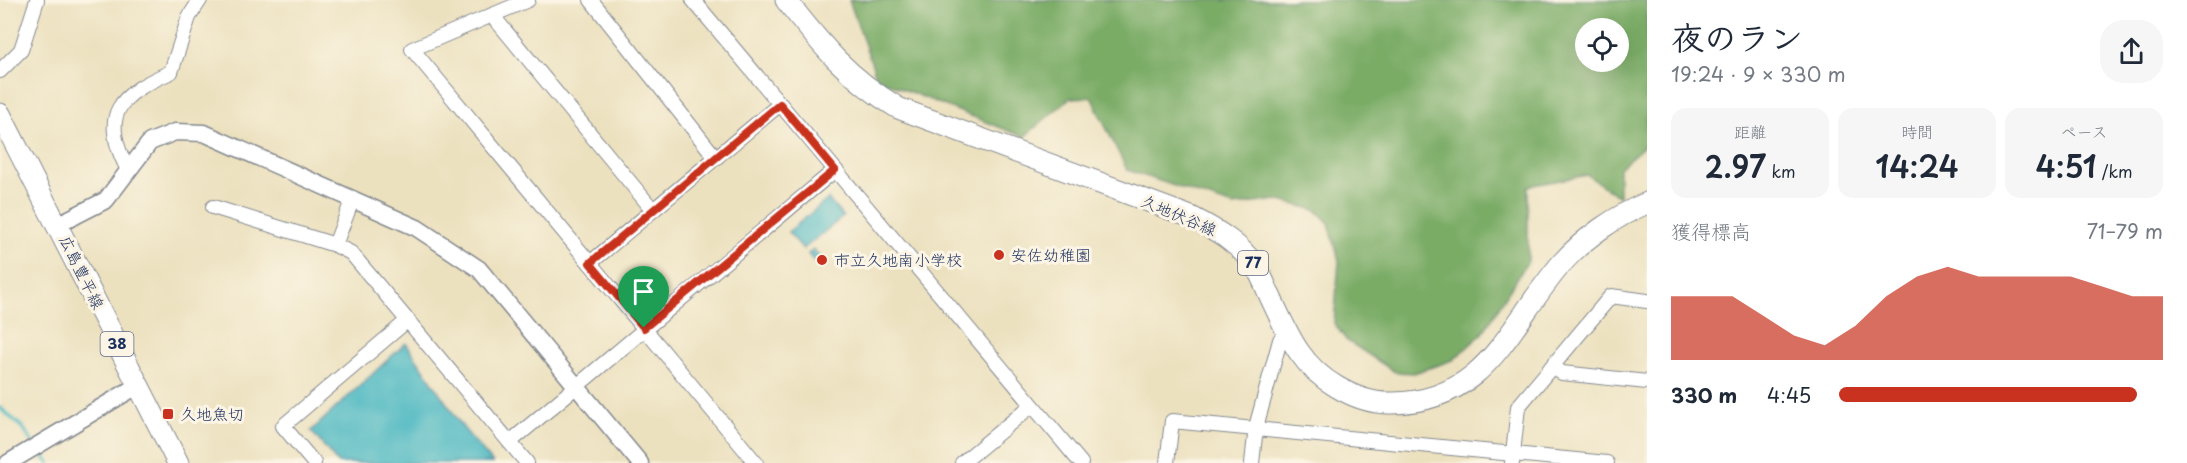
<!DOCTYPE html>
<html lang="ja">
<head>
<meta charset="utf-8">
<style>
  :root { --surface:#fff; --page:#f6f6f7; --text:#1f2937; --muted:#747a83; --accent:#c8321e }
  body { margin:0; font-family:"Playpen Sans","Klee One",sans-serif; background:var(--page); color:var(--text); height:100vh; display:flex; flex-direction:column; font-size:22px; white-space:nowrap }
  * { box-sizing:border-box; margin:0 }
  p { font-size:20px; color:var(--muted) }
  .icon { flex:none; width:33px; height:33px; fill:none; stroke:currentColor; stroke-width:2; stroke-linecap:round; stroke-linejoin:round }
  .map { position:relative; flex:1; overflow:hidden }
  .panel { display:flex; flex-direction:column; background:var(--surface); width:540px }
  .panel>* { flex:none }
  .buttons { position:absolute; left:1575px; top:18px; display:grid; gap:12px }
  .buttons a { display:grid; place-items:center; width:54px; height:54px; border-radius:50%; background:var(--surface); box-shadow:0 6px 24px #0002; font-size:30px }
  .pin { position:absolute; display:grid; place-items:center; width:51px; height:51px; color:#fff; margin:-62px -26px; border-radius:50% 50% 50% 0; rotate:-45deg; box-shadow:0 0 6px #0007 }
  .pin .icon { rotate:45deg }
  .round { display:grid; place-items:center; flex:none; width:63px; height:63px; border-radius:24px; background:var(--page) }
  .headline { display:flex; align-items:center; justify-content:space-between; height:102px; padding:0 24px }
  h1 { font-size:33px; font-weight:600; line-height:45px }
  .figures { display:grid; grid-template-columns:repeat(3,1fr); gap:9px; height:102px; padding:6px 24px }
  .figures div { display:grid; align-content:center; border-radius:15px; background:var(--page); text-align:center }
  .figures b { font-size:30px; font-weight:600 }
  .figures small { font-size:16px; font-weight:400 }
  .figures p { font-size:16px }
  .chart { height:168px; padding:12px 24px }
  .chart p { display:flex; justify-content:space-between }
  .chart svg { width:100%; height:108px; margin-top:6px; fill:var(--accent); opacity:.7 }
  ul { padding:0 24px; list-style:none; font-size:20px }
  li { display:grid; grid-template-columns:96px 72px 1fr; align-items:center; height:45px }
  li i { height:15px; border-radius:8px; background:var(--accent) }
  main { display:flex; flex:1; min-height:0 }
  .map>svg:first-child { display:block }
  .forest { fill:#7aac66; stroke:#4a6e62; stroke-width:1.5; fill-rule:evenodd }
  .water { fill:#49b7c1; stroke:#327390; stroke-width:1.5 }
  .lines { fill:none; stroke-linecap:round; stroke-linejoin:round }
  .stream { stroke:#49b7c1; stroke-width:4 }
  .minor-casing { stroke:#84888e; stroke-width:16 }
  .tertiary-casing { stroke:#84888e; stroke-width:19 }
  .primary-casing { stroke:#84888e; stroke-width:23 }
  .minor { stroke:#fff; stroke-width:14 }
  .tertiary { stroke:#fff; stroke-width:16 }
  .primary { stroke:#fff; stroke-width:21 }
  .route-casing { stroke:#fff; stroke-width:12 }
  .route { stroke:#c8321e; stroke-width:8 }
  .poi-dot { fill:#c8321e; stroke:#fcf5e5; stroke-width:2 }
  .labels { text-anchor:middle; stroke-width:6; stroke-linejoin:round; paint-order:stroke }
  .shield { fill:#fcf5e5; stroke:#5e6a86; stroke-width:1.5 }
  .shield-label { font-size:15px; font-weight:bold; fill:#1b2f5e }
  .street-label { font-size:16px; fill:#1b2f5e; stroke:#fcf5e5 }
  .poi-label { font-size:16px; fill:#1b2f5e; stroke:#fcf5e5; text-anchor:start }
</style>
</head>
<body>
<main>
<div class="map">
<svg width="1647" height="463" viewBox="0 0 1647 463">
  <rect width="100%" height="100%" fill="#fcf5e5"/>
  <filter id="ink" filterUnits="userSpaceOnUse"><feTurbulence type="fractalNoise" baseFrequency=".0167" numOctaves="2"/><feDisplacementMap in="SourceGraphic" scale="12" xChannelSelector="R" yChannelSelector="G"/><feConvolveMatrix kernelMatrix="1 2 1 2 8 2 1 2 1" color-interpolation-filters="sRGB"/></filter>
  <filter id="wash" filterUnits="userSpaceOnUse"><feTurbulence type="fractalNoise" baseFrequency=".008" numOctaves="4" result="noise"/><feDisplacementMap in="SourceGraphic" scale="24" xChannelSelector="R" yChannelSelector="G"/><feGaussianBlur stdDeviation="1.35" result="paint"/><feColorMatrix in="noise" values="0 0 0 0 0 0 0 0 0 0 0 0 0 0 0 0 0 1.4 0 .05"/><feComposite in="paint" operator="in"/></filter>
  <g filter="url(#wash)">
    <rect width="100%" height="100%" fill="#ece1bf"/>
    <path class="forest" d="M849,0H1647V147L1644,146L1619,168V197L1587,175L1528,186V261L1482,334L1453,360L1414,373L1395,372L1346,340L1334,323L1339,261L1329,223L1316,210L1276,200L1233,206L1127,170L1091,97L1070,98L1024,137L877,79ZM1586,28H1618V62H1586Z"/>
    <g class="water">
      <path d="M828,199L843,217L803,249L788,232Z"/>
      <path d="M813,249L826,265L820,269L808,254Z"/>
      <path d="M406,343L464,429L493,463H338L311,431Z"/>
    </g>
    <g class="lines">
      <g class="stream">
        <path d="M0,408L23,428L32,442"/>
        <path d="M39,450L49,463"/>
      </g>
    </g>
  </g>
  <g filter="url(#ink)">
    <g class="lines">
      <g class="minor-casing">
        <g id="minor">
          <path d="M528,0L412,49L756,463"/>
          <path d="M591,0L716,158"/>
          <path d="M693,0L1081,463"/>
          <path d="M492,15L653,210"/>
          <path d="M0,71L21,50L37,0"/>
          <path d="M128,170C98,114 120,94 171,72L189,17L200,0"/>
          <path d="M213,207L335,245L351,253L527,463"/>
          <path d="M335,245L353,198"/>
          <path d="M590,263L780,104"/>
          <path d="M1552,366L1562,373L1647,382"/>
          <path d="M510,442L835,170"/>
          <path d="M314,463L283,426L408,320"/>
          <path d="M962,463L1031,406"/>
          <path d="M1167,463L1172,421L1607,463"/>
          <path d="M1252,463L1256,427L1280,340L1286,331"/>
          <path d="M1512,463L1518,407L1611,296L1647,301"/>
        </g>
      </g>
      <g class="tertiary-casing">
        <g id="tertiary">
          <path d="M59,224L106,200L150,142L175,132L204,133L417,228L479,269L640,463"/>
          <path d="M8,463L137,386"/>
        </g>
      </g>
      <g class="primary-casing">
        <g id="primary">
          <path d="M786,0C822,46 847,77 898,108L1191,217C1216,230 1238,242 1255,266C1261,274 1265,285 1269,294C1287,332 1299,365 1337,387C1354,397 1373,404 1393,403C1489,401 1508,325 1562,263C1584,238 1616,216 1647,203"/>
          <path d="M0,114L178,463"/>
        </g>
      </g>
      <use href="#minor" class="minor"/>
      <use href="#tertiary" class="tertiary"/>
      <use href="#primary" class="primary"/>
    </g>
  </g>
  <g class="lines" filter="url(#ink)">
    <g class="route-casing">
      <path id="route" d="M780,104L835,170L644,328L590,263Z"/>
    </g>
    <use href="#route" class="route"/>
  </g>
  <g class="poi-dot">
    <circle cx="999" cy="255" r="6"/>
    <circle cx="822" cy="260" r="6"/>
    <rect x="162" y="408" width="12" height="12" rx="3"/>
  </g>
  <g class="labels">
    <g class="shield">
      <rect x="1238" y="251" width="30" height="24" rx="4.5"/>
      <rect x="100.5" y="332" width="33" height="24" rx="4.5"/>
    </g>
    <g class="shield-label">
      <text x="1253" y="268">77</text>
      <text x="117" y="349">38</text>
    </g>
    <g class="street-label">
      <text transform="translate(1179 215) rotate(23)" y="6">久地伏谷線</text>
      <text transform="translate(82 272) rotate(64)" y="6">広島豊平線</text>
    </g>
    <g class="poi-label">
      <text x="1011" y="261">安佐幼稚園</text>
      <text x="834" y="266">市立久地南小学校</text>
      <text x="180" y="420">久地魚切</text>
    </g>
  </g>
</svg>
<div class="buttons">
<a><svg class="icon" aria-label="locate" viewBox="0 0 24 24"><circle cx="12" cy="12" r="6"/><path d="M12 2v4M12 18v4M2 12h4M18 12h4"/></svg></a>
</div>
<div class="pin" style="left:644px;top:328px;background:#1e9e55"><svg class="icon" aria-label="arrive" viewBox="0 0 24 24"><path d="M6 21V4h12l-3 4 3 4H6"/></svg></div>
</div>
<section class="panel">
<div class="headline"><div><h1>夜のラン</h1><p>19:24 · 9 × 330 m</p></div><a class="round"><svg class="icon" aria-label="share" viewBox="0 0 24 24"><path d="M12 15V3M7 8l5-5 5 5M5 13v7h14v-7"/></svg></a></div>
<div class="figures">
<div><p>距離</p><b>2.97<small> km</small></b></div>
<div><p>時間</p><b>14:24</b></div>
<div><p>ペース</p><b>4:51<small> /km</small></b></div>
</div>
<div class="chart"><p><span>獲得標高</span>71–79 m</p>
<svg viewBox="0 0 160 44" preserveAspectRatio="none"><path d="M0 44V18L10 18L20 18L30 26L40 34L50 38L60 30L70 18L80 10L90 6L100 10L110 10L120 10L130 10L140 14L150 18L160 18V44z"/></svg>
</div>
<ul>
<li><b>330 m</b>4:45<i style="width:92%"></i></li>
</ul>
</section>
</main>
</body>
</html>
